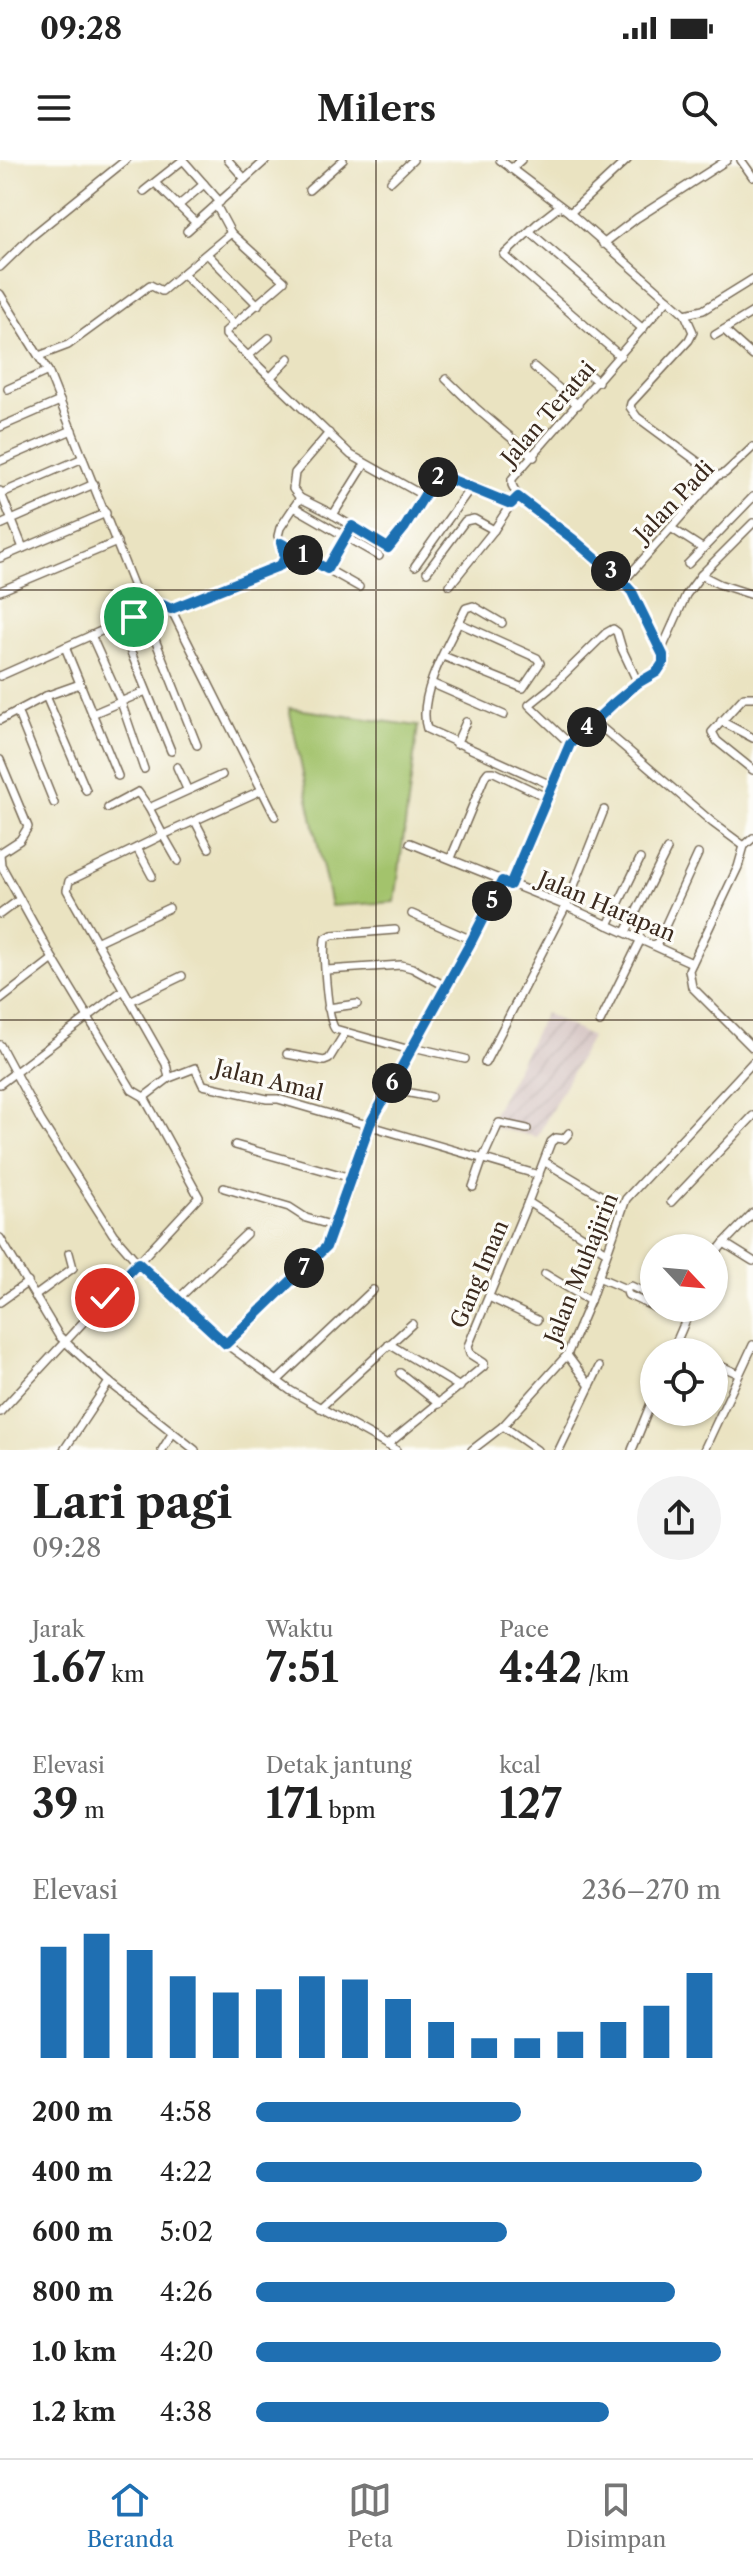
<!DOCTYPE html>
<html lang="id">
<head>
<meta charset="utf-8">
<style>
  :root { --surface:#fff; --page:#f2f2f2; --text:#222; --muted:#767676; --line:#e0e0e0; --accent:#1f6fb2 }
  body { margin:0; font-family:"Libre Caslon Text",serif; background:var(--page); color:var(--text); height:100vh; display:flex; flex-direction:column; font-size:30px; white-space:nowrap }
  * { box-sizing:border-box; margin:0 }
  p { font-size:26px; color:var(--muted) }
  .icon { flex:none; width:44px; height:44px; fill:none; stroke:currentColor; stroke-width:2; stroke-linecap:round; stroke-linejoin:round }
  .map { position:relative; height:1290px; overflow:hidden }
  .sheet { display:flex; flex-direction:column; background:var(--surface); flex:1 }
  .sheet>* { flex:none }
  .needle { width:52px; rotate:116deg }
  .controls { position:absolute; left:640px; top:1074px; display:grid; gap:16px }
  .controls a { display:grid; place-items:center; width:88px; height:88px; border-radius:50%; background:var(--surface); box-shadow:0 2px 6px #0004; font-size:40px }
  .pin { position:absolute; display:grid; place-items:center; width:68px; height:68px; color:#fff; margin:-34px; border:4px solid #fff; border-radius:50%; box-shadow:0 2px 8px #0007 }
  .km { position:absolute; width:40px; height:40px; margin:-20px; border-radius:50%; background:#222; color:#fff; font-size:22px; line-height:40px; text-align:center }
  .round { display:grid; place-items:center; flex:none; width:84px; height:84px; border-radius:42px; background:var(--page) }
  .overview { display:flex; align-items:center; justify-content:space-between; height:136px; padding:0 32px }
  h1 { font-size:44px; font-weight:700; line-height:60px }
  .metrics { display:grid; grid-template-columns:repeat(3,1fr); gap:12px; height:136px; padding:8px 32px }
  .metrics div { display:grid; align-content:center }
  .metrics b { font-size:40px; font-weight:700 }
  .metrics small { font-size:22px; font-weight:400 }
  .metrics p { font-size:22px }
  .chart { height:224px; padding:16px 32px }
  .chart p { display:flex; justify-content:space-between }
  .chart svg { width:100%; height:144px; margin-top:8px; stroke:var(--accent); stroke-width:6 }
  ul { padding:0 32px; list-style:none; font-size:26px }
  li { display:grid; grid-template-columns:128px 96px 1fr; align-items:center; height:60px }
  li i { height:20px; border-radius:10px; background:var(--accent) }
  .status { display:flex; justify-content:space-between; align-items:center; height:56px; padding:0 40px; background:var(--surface); direction:ltr }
  .status svg { height:22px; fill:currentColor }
  header { display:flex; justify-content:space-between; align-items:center; height:104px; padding:0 32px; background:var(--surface); font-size:36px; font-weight:700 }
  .menu { display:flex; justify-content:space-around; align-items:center; height:112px; border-top:2px solid var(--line); background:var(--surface); font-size:22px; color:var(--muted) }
  .menu a { display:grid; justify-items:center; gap:4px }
  .menu .on { color:var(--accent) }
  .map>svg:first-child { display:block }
  .industrial { fill:url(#industrial-furrows) }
  .green { fill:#a3c36c; stroke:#6f7645; stroke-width:2 }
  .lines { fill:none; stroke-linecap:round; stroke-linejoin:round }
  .minor-casing { stroke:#786b57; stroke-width:10 }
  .minor { stroke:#fff; stroke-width:7 }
  .route-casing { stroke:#fff; stroke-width:16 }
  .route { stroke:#1f6fb2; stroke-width:10 }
  .grid { fill:none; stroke:#3b2a1e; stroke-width:2; stroke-opacity:0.55 }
  .labels { text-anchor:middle; stroke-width:6; stroke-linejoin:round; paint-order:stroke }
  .street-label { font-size:22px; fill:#3b2a1e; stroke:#fdfcf7 }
</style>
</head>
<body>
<div class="status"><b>09:28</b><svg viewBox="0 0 49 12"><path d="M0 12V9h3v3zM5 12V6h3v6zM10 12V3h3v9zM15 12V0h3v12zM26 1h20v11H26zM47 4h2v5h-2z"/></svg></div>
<header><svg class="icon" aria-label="menu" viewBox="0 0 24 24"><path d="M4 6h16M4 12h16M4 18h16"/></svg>Milers<svg class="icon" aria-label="search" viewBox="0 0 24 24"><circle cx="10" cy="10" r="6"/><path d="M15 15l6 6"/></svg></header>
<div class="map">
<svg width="753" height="1290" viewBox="0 0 753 1290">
  <defs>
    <pattern id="industrial-furrows" width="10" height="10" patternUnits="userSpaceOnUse" patternTransform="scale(2)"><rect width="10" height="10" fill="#d1bfbe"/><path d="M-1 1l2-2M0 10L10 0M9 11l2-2" fill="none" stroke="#b4a4a3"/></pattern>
  </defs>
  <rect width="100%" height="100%" fill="#fdfcf7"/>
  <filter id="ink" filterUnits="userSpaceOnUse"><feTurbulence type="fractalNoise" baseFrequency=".0125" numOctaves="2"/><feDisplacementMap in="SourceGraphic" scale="16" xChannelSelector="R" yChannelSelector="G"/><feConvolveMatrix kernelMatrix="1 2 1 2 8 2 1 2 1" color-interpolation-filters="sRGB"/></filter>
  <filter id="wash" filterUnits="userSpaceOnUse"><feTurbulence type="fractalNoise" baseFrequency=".006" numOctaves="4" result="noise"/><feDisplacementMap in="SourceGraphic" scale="32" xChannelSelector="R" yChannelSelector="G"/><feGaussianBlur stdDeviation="1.8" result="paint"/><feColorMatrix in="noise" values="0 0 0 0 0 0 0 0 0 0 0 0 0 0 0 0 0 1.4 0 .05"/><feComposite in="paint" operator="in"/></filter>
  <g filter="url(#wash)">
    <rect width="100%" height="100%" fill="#eae3c1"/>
    <path class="industrial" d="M545,853L591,877L537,977L487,966Z"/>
    <path class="green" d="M289,548L418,566L395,742L331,746Z"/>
  </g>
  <g filter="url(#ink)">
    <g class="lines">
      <g class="minor-casing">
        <g id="minor">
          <path d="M183,0L220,42"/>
          <path d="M228,0L245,19"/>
          <path d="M500,0L570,53L685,154L693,172L689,180L631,243L630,247L637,257L717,316"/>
          <path d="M741,0L753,17"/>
          <path d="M511,9L521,0"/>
          <path d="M391,21L413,0"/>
          <path d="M155,23L196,63"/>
          <path d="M309,30L343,0"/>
          <path d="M144,31L183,0"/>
          <path d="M216,45L231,73L284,121L226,171V175L351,295L424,336"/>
          <path d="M178,46L204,24"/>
          <path d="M560,46L537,64L504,95L620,196"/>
          <path d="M570,53L627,0"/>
          <path d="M187,71L266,0"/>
          <path d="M530,72L643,169"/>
          <path d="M603,84L637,58L727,0"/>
          <path d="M207,94L258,145"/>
          <path d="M0,107L32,76L126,0"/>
          <path d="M183,114L234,164"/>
          <path d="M0,134L48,211L197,585"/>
          <path d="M685,154L703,150L753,119"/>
          <path d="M724,170L753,196"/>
          <path d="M715,175L753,152"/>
          <path d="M39,196L68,185L150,125L162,131L231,73"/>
          <path d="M248,196L269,178"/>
          <path d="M534,207L578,245"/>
          <path d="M585,211L598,222"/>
          <path d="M270,218L289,198"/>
          <path d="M446,219L477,249L534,297"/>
          <path d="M8,229L48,211"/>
          <path d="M0,267L60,241"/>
          <path d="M329,273L295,313L293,329L300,338L330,353L388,388L405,367L435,318L440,315L511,344"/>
          <path d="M0,301L72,270"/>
          <path d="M0,331L23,388"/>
          <path d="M0,334L83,298"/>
          <path d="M294,347L379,396"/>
          <path d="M333,355L365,304"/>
          <path d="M0,365L94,324"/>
          <path d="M671,368L702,388"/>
          <path d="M283,384L359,427"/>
          <path d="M0,398L106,353"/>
          <path d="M688,404L753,337"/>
          <path d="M415,406L471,327"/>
          <path d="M327,409L352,366"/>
          <path d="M427,412L465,361L474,359L494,370"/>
          <path d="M701,415L753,363"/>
          <path d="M623,422L717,316L725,313L753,287"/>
          <path d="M450,425L494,370L513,341"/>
          <path d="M0,431L117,382"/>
          <path d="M171,449L281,405C287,393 283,387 278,376L280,368L300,338"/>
          <path d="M119,463L171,591"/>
          <path d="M502,463L473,446L466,448C451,479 416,535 427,569L551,625"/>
          <path d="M91,475L121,542L144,609"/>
          <path d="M65,487L118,616"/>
          <path d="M661,491L686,435L701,415L719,424L753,435"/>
          <path d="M443,496L523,528L540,503L537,498L459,463"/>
          <path d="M0,516L146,451L167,446L171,449L275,656"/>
          <path d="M431,523L504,555"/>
          <path d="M46,536L86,630"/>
          <path d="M753,537H744L712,572L717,581L753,610"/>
          <path d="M17,551L54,643"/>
          <path d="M92,554L146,531"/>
          <path d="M0,560L46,536L80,524"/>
          <path d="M594,561L713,663L744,686"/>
          <path d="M721,561L753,578"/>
          <path d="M456,584L466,562"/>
          <path d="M570,584L529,545L549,529L606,473L613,469L617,472L622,489L638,523"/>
          <path d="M0,600L28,667L20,680L0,693"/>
          <path d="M177,607L187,629"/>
          <path d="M108,648L138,632L149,648"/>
          <path d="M195,661L209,688"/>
          <path d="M753,678L744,686L738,707L689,810L692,827L753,888"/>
          <path d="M410,683L566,746L692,803"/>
          <path d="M137,688L152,716"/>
          <path d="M0,694L1,705L53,799"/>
          <path d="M451,698L485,616L488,612H494L546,637"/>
          <path d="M178,701L163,675L262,630"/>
          <path d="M510,725L570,584L614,543L638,523L657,512L663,503V495L632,432L623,422L573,379L518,337L512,325V319L668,139"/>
          <path d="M0,754L20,739"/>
          <path d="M412,754L472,780"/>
          <path d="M608,765L640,699"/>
          <path d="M395,770L332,775L325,779C323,794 327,859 335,869L410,890"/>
          <path d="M626,772L667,690"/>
          <path d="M98,781L169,748"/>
          <path d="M656,786L698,694"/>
          <path d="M327,810L401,805L412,808L447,827"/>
          <path d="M0,840L53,799L132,930L144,937"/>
          <path d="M130,841L182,816"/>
          <path d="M328,848L357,844"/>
          <path d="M600,862L641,779"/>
          <path d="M0,885L41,961L113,1074L138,1103L226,1184L291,1231L396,1290"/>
          <path d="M413,887L465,899"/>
          <path d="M287,894L324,901L329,899L345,873"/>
          <path d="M485,903L566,746L604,650"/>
          <path d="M169,918L195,908L203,925L267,939H278L539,1015"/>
          <path d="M0,924L122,831"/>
          <path d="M389,929L431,937"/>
          <path d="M235,985L351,1018"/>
          <path d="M545,1002L622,1048"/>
          <path d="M473,1027L483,998L499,963L527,969"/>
          <path d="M224,1028L289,1047L306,1058L334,1066"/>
          <path d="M528,1042L607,1092"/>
          <path d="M671,1042L753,956"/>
          <path d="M753,1053L724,1083L753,1101"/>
          <path d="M0,1078L59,1176L109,1222L195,1290"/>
          <path d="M714,1095L724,1083"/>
          <path d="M545,1114L590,1141"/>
          <path d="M598,1117L626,1129L628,1135L654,1147"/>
          <path d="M626,1129L631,1126L654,1137"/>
          <path d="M35,1136L73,1108L69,1093"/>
          <path d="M489,1137L537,1160"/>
          <path d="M178,1139L246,1074"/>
          <path d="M0,1142L28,1122"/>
          <path d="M655,1148L662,1151L669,1148"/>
          <path d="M226,1184L326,1087L370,964L472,780L502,721"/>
          <path d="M389,1184L460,1227"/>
          <path d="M672,1192L691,1148"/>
          <path d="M567,1195L590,1226"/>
          <path d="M714,1203L739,1214"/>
          <path d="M400,1213L439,1244"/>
          <path d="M277,1221L373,1130"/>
          <path d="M320,1248L412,1164"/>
          <path d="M0,1252L199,1037L144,937L169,918L166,904L67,730L69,721L163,675L149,648L222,615"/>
          <path d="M503,1266L537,1290"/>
          <path d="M387,1285L484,1206V1203L470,1194L468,1186L528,1042L551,982L556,978L564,979L569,973"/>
          <path d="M64,1290L109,1222"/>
          <path d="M162,1290L172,1274"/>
          <path d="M472,1290L503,1266L567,1195L590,1141L626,1039L753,902"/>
          <path d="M559,1290L599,1207"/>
          <path d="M632,1290L654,1236"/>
          <path d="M704,1290L753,1185"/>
        </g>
      </g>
      <use href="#minor" class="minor"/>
    </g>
  </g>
  <g class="lines" filter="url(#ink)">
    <g class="route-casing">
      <path id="route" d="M105,1138L138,1103L226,1184L326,1087L370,964L472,780L502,721L510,725L570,584L614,543L638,523L657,512L663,503V495L632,432L623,422L573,379L518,337L511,344L440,315L435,318L405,367L388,388L352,366L327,409L281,383L285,397L281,405L171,449L163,445L134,457"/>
    </g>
    <use href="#route" class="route"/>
  </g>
  <path class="grid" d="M376,0V1290M0,430H753M0,860H753"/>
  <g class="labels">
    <g class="street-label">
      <text transform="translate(548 253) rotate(-49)" y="8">Jalan Teratai</text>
      <text transform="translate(674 341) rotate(-46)" y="8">Jalan Padi</text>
      <text transform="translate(607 746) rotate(23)" y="8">Jalan Harapan</text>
      <text transform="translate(269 920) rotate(14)" y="8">Jalan Amal</text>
      <text transform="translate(581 1108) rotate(-68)" y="8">Jalan Muhajirin</text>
      <text transform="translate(479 1114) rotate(-67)" y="8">Gang Iman</text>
    </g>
  </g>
</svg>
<div class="controls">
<a><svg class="needle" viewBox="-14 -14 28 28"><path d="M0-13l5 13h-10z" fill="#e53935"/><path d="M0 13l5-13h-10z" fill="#767676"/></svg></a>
<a><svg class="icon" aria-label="locate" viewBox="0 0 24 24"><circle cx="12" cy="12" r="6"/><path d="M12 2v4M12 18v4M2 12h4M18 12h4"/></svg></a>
</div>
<div class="pin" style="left:134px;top:457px;background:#1e9e55"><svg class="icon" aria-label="arrive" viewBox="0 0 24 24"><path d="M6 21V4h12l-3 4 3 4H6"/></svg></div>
<div class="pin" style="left:105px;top:1138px;background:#d93025"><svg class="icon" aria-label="check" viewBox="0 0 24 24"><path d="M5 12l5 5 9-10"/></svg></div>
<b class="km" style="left:303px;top:395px">1</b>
<b class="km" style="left:438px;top:317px">2</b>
<b class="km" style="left:611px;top:411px">3</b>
<b class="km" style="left:587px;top:567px">4</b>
<b class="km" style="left:492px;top:741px">5</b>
<b class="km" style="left:392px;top:923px">6</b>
<b class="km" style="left:304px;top:1108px">7</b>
</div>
<section class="sheet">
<div class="overview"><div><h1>Lari pagi</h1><p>09:28</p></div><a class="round"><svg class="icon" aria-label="share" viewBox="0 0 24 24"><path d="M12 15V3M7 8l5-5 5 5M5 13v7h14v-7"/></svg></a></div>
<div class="metrics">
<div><p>Jarak</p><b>1.67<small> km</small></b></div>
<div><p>Waktu</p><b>7:51</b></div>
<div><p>Pace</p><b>4:42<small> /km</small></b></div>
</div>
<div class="metrics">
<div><p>Elevasi</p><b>39<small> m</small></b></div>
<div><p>Detak jantung</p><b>171<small> bpm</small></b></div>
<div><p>kcal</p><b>127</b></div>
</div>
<div class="chart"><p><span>Elevasi</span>236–270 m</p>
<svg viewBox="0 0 160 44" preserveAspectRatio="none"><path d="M5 44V10M15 44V6M25 44V11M35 44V19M45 44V24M55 44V23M65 44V19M75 44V20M85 44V26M95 44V33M105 44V38M115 44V38M125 44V36M135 44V33M145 44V28M155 44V18"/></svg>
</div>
<ul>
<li><b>200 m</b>4:58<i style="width:57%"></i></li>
<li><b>400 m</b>4:22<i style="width:96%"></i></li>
<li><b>600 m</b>5:02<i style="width:54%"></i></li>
<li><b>800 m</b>4:26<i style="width:90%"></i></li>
<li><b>1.0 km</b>4:20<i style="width:100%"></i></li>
<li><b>1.2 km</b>4:38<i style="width:76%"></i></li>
</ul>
</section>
<nav class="menu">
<a class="on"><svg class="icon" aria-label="home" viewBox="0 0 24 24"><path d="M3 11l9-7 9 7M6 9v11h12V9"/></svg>Beranda</a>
<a><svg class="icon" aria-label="map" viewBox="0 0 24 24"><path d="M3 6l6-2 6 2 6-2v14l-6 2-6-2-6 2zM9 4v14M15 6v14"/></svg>Peta</a>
<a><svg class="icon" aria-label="saved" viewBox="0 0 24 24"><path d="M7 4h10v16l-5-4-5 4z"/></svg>Disimpan</a>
</nav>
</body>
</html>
